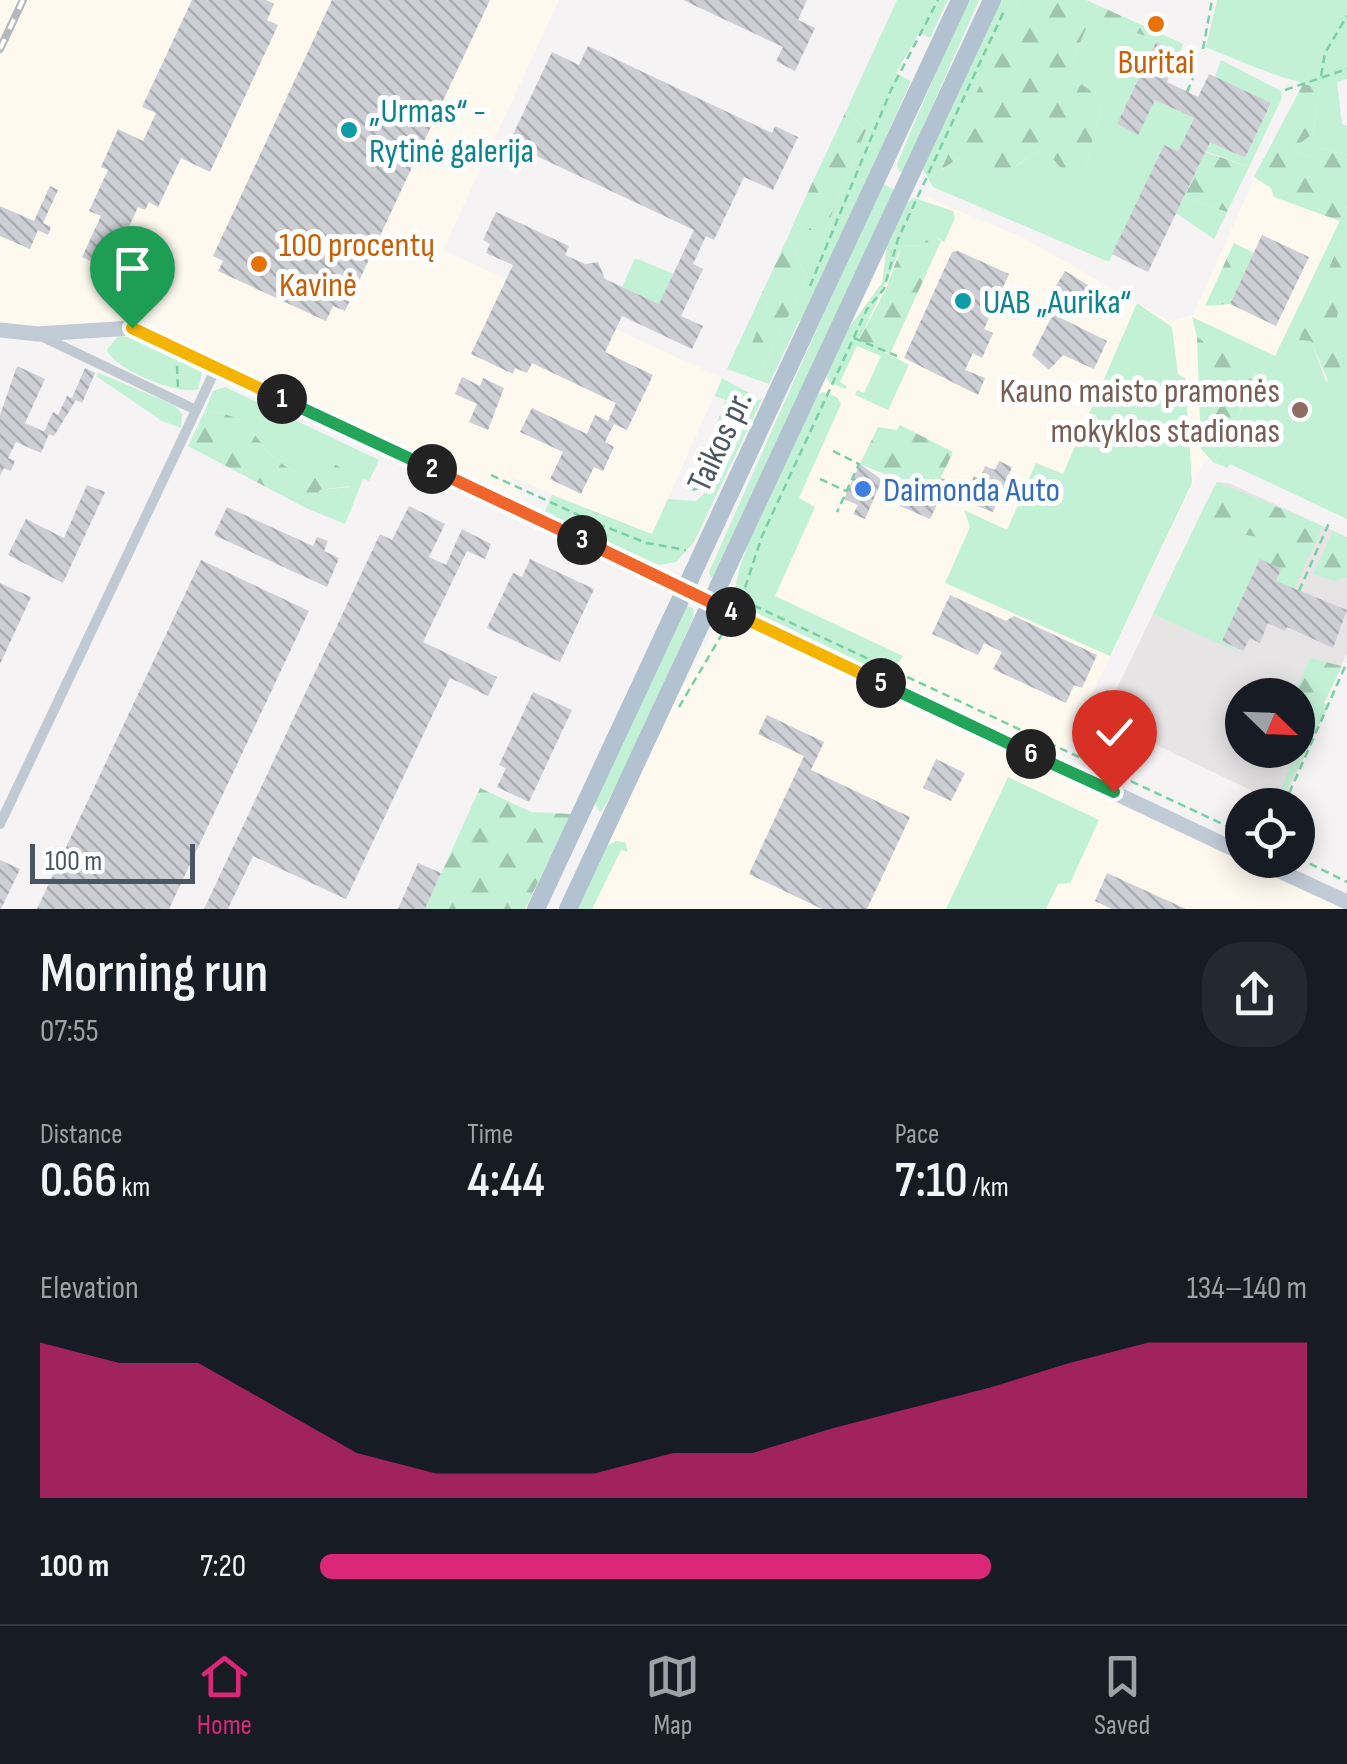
<!DOCTYPE html>
<html lang="en">
<head>
<meta charset="utf-8">
<style>
  :root { --surface:#171b24; --page:#242831; --text:#f1f3f6; --muted:#9ea1a6; --line:#363941; --accent:#db2777 }
  body { margin:0; font-family:"Sofia Sans Condensed",sans-serif; background:var(--page); color:var(--text); height:100vh; display:flex; flex-direction:column; font-size:38px; white-space:nowrap }
  * { box-sizing:border-box; margin:0 }
  p { font-size:32px; color:var(--muted) }
  .icon { flex:none; width:55px; height:55px; fill:none; stroke:currentColor; stroke-width:2; stroke-linecap:round; stroke-linejoin:round }
  .map { position:relative; height:909px; overflow:hidden }
  .panel { display:flex; flex-direction:column; background:var(--surface); flex:1 }
  .panel>* { flex:none }
  .needle { width:65px; rotate:113deg }
  .controls { position:absolute; left:1225px; top:678px; display:grid; gap:20px }
  .controls a { display:grid; place-items:center; width:90px; height:90px; border-radius:50%; background:var(--surface); box-shadow:0 5px 25px #0003; font-size:50px }
  .scale { position:absolute; left:30px; bottom:25px; width:165px; box-sizing:border-box; padding-left:10px; border:5px solid #4a5661; border-top:0; font-size:28px; line-height:35px; white-space:nowrap; color:#4a5661; -webkit-text-stroke:8px #fff; paint-order:stroke }
  .pin { position:absolute; display:grid; place-items:center; width:85px; height:85px; color:#fff; margin:-102px -42px; border-radius:50% 50% 50% 0; rotate:-45deg; box-shadow:0 0 10px #0007 }
  .pin .icon { rotate:45deg }
  .km { position:absolute; width:50px; height:50px; margin:-25px; border-radius:50%; background:#222; color:#fff; font-size:28px; line-height:50px; text-align:center }
  .round { display:grid; place-items:center; flex:none; width:105px; height:105px; border-radius:40px; background:var(--page) }
  .headline { display:flex; align-items:center; justify-content:space-between; height:170px; padding:0 40px }
  h1 { font-size:55px; font-weight:600; line-height:75px }
  .stats { display:grid; grid-template-columns:repeat(3,1fr); gap:15px; height:170px; padding:10px 40px }
  .stats div { display:grid; align-content:center }
  .stats b { font-size:50px; font-weight:600 }
  .stats small { font-size:28px; font-weight:400 }
  .stats p { font-size:28px }
  .chart { height:280px; padding:20px 40px }
  .chart p { display:flex; justify-content:space-between }
  .chart svg { width:100%; height:180px; margin-top:10px; fill:var(--accent); opacity:.7 }
  ul { padding:0 40px; list-style:none; font-size:32px }
  li { display:grid; grid-template-columns:160px 120px 1fr; align-items:center; height:75px }
  li i { height:25px; border-radius:12px; background:var(--accent) }
  .dock { display:flex; justify-content:space-around; align-items:center; height:140px; border-top:2px solid var(--line); background:var(--surface); font-size:28px; color:var(--muted) }
  .dock a { display:grid; justify-items:center; gap:5px }
  .dock .on { color:var(--accent) }
  .map>svg:first-child { display:block }
  .commercial { fill:#fdf9ef }
  .education { fill:#e6e4e5; fill-rule:evenodd }
  .grass { fill:#c3f1d5 }
  .forest { fill:url(#forest-firs) }
  .building { fill:url(#building-back-hatch) }
  .lines { fill:none; stroke-linecap:round; stroke-linejoin:round }
  .path { stroke:#7ad0a6; stroke-width:2.5; stroke-dasharray:8 5; stroke-linecap:butt }
  .street { stroke:#c1cad2; stroke-width:10 }
  .secondary { stroke:#c1cbd6; stroke-width:15 }
  .primary { stroke:#b3c2d1; stroke-width:18 }
  .rail-casing { stroke:#b5b8bd; stroke-width:8 }
  .rail { stroke:#fff; stroke-width:4; stroke-dasharray:11; stroke-linecap:butt }
  .split-1-casing { stroke:#fff; stroke-width:20 }
  .split-2-casing { stroke:#fff; stroke-width:20 }
  .split-3-casing { stroke:#fff; stroke-width:20 }
  .split-4-casing { stroke:#fff; stroke-width:20 }
  .split-5-casing { stroke:#fff; stroke-width:20 }
  .split-6-casing { stroke:#fff; stroke-width:20 }
  .split-7-casing { stroke:#fff; stroke-width:20 }
  .split-1 { stroke:#f5b400; stroke-width:12 }
  .split-2 { stroke:#22a559; stroke-width:12 }
  .split-3 { stroke:#f0652b; stroke-width:12 }
  .split-4 { stroke:#f0652b; stroke-width:12 }
  .split-5 { stroke:#f5b400; stroke-width:12 }
  .split-6 { stroke:#22a559; stroke-width:12 }
  .split-7 { stroke:#22a559; stroke-width:12 }
  .food-dot { fill:#e8710a; stroke:#fff; stroke-width:4 }
  .culture-dot { fill:#0f9aa8; stroke:#fff; stroke-width:4 }
  .education-dot { fill:#8d6e63; stroke:#fff; stroke-width:4 }
  .shop-dot { fill:#3f7fe0; stroke:#fff; stroke-width:4 }
  .labels { text-anchor:middle; stroke-width:10; stroke-linejoin:round; paint-order:stroke }
  .food-label { font-size:35px; fill:#c56008; stroke:#fff }
  .culture-label { font-size:35px; fill:#0d838f; stroke:#fff; text-anchor:start }
  .education-label { font-size:35px; fill:#785e54; stroke:#fff; text-anchor:end }
  .street-label { font-size:35px; fill:#4a5661; stroke:#fff }
  .shop-label { font-size:35px; fill:#366cbe; stroke:#fff; text-anchor:start }
</style>
</head>
<body>
<div class="map">
<svg width="1347" height="909" viewBox="0 0 1347 909">
  <defs>
    <pattern id="forest-firs" width="22" height="20" patternUnits="userSpaceOnUse" patternTransform="scale(2.5)"><rect width="22" height="20" fill="#c3f1d5"/><path d="M5 1l3.5 6h-7zM16 11l3.5 6h-7z" fill="#a0c6b0"/></pattern>
    <pattern id="building-back-hatch" width="6" height="6" patternUnits="userSpaceOnUse" patternTransform="scale(2.5)"><rect width="6" height="6" fill="#cdcfd5"/><path d="M-1 5l2 2M0 0l6 6M5-1l2 2" fill="none" stroke="#a8abb0"/></pattern>
  </defs>
  <rect width="100%" height="100%" fill="#f5f3f3"/>
  <g class="commercial">
    <path d="M0,0H559L443,250L722,378L652,534L511,477L524,501L134,324L0,325Z"/>
    <path d="M1272,139L1347,206L1227,468L1205,459L1062,757L745,611L735,602L734,590L750,545L909,201L926,197L1022,237L1169,321L1193,315Z"/>
    <path d="M731,623L1074,783L1342,909H575L664,721L713,632Z"/>
  </g>
  <path class="education" d="M1217,482L1229,483L1347,537V653L1324,703L1328,706L1282,805L1102,719ZM1242,695H1298V750H1242Z"/>
  <g class="grass">
    <path d="M897,0H948L930,38L919,33L896,73L911,81L804,321H799L769,384L727,369L762,293L768,305L745,364L761,371L807,278L788,237L794,222L802,228L827,226L866,130L846,111Z"/>
    <path d="M967,0H979L903,172L899,171L897,164Z"/>
    <path d="M998,0H1019L942,170L962,156L1016,166L1043,148L1085,169L1101,108L1090,90L1071,77V65L1091,15L1149,38L1155,31L1183,44L1180,53L1156,42L1117,124L1138,134L1155,100L1194,118L1178,151L1164,145L1109,262L933,187L922,167Z"/>
    <path d="M1217,0H1347V79L1337,82L1342,124L1347,126V155L1320,148L1310,158L1292,149L1313,134L1317,105L1327,89C1285,80 1248,65 1206,47Z"/>
    <path d="M1221,60L1281,91L1282,98L1249,167L1189,145L1194,134L1245,158L1271,104L1215,77Z"/>
    <path d="M882,183L896,191L716,576L711,578L709,572Z"/>
    <path d="M1184,197L1227,212L1214,239L1176,213Z"/>
    <path d="M914,198L953,211L955,218L944,242L933,235L922,245L902,246L860,339L909,365L888,410L855,395L857,390L864,393L881,356L857,346L840,382L847,386L845,389L829,382L825,373L843,336L882,283L887,244L905,204Z"/>
    <path d="M1347,206V235H1343L1300,340H1311L1326,382L1344,376C1331,348 1328,311 1347,284V519L1230,464L1227,468L1213,462L1225,448L1256,372L1197,337L1192,317L1275,356Z"/>
    <path d="M635,258L674,274L659,304L622,287Z"/>
    <path d="M1137,303L1172,327L1178,374L1185,378L1192,483L1110,656L945,583L970,527L964,510L1007,530L1036,463L1063,474Z"/>
    <path d="M118,336L133,337L198,368L202,373L198,389C181,397 112,368 107,350Z"/>
    <path d="M99,373L174,405L182,414L181,428L162,421L96,376Z"/>
    <path d="M225,387L379,460L369,481L363,479L345,524L306,508L319,490L350,487L319,460L299,473C248,450 264,415 205,411L213,391Z"/>
    <path d="M823,392L837,397L841,404L799,498L815,507L775,596L903,656L891,674L885,675L745,611L735,602C730,563 796,437 815,396Z"/>
    <path d="M762,399L694,542L676,562L659,565L544,514L552,495L652,534L668,499L696,501L721,478L756,401Z"/>
    <path d="M1204,507L1205,528C1220,536 1240,533 1258,537L1260,559L1222,641L1243,654L1153,614Z"/>
    <path d="M687,606L693,608L694,616C682,642 610,806 600,812L594,802Z"/>
    <path d="M1008,777L1099,820L1070,883L1058,884L1046,909H946Z"/>
    <path d="M616,841L625,842L628,852L621,850L592,909H575L607,846Z"/>
  </g>
  <g class="forest">
    <path d="M1019,0H1086L1155,31L1150,38L1091,16L1071,65V77L1090,90L1101,108L1085,169L1071,179L1043,148L1006,172L962,156L941,170Z"/>
    <path d="M1303,84L1328,89L1317,105L1313,134L1292,149L1310,158L1320,148L1347,155V206L1340,221L1274,197L1271,188L1254,177Z"/>
    <path d="M846,111L866,130L827,226C814,232 806,232 794,222Z"/>
    <path d="M1205,152L1249,167L1227,212L1184,197Z"/>
    <path d="M932,234L941,241L890,354L859,340L886,289L902,246L922,245Z"/>
    <path d="M1343,235H1347C1347,249 1347,271 1347,284C1335,318 1328,341 1344,376L1341,387L1332,390L1311,341L1299,340Z"/>
    <path d="M788,237L807,278L761,371L745,365L746,357L768,305L762,293Z"/>
    <path d="M1234,243L1254,253L1230,304L1205,306Z"/>
    <path d="M1197,337L1256,371L1225,448L1213,462L1201,449Z"/>
    <path d="M722,378L751,394L752,400C742,424 718,493 690,491L726,400L715,396Z"/>
    <path d="M205,411C265,415 248,451 299,473L318,460L333,463L356,477L357,485L320,490L306,508L188,446Z"/>
    <path d="M900,425L953,452L933,494L860,464L878,427L897,430Z"/>
    <path d="M1217,482L1323,526L1294,589L1276,581L1281,569L1260,559L1258,537C1239,533 1220,536 1204,528V507Z"/>
    <path d="M1333,531L1347,537V577L1334,581L1313,574Z"/>
    <path d="M1310,658L1342,666L1324,703L1328,706L1279,805L1276,803L1305,728L1298,718V695H1293Z"/>
    <path d="M480,788L531,812L571,814L525,909H425Z"/>
  </g>
  <g class="building">
    <path d="M192,0H266L274,4L267,20L278,25L210,172L181,158L158,207L149,202L145,210L138,207L122,242L149,255L136,283L82,257L101,216L89,211L108,170L101,167L118,129L143,141L156,113L142,107Z"/>
    <path d="M332,0H490L345,311L333,306L326,321L218,271L223,261L213,256Z"/>
    <path d="M683,0H807L798,20L815,28L795,71L776,61L783,47Z"/>
    <path d="M1156,42L1180,53L1167,82L1198,97L1209,74L1271,103L1245,158L1210,142L1148,272L1112,254L1164,145L1178,151L1194,118L1155,100L1138,135L1117,124Z"/>
    <path d="M588,46L772,133L775,126L798,137L773,190L744,177L714,240L706,236L693,264L703,269L681,316L703,326L692,349L622,316L605,352L653,375L627,430L608,421L616,403L532,363L527,373L515,368L513,374L471,354L513,265L486,253L490,244L483,240L496,212L569,246L565,255L585,264L598,262L605,279L659,304L694,230L509,143L552,52L579,65Z"/>
    <path d="M50,186L58,190L43,223L51,227L48,235L38,230L30,249L0,236V206L34,221Z"/>
    <path d="M1262,235L1309,257L1276,326L1230,304Z"/>
    <path d="M958,251L1009,274L984,329L993,333L982,358L973,353L965,370L985,378L978,395L904,358L952,252Z"/>
    <path d="M1065,271L1091,287L1080,305L1054,289Z"/>
    <path d="M1053,314L1107,341L1094,369L1063,355L1049,370L1032,355Z"/>
    <path d="M17,366L45,379L25,423L49,434L41,453L16,442L8,458L15,461L11,471L4,468L0,476V415Z"/>
    <path d="M85,368L95,373L82,403L76,400L54,436L44,432L53,412L58,415L67,396L72,398Z"/>
    <path d="M462,377L480,386L483,378L504,388L488,430L469,422L477,404L455,394Z"/>
    <path d="M532,408L587,434L595,415L614,424L605,442L614,447L603,471L594,467L581,494L550,479L563,452L520,432Z"/>
    <path d="M999,461L1012,467L993,512L935,490L941,478L968,490L974,476L980,479L985,466L995,470Z"/>
    <path d="M860,464L882,480L865,519L853,514L858,505L844,499Z"/>
    <path d="M87,485L105,492L63,583L8,555L26,519L64,538Z"/>
    <path d="M906,492L937,505L930,519L900,506Z"/>
    <path d="M409,506L445,524L429,557L446,565L462,529L491,544L485,559L467,551L423,642L497,677L488,696L450,678L346,899L253,856L228,909H204L380,534L392,540Z"/>
    <path d="M227,507L313,546L317,537L328,541L324,551L339,558L327,587L214,535Z"/>
    <path d="M530,559L594,589L560,662L487,628L513,573L522,577Z"/>
    <path d="M1260,559L1281,569L1276,581L1347,610L1333,648L1287,627L1285,631L1268,623L1260,643L1250,638L1243,651L1222,641Z"/>
    <path d="M201,560L309,611L169,909H37Z"/>
    <path d="M0,583L31,597L0,664Z"/>
    <path d="M950,595L1006,621L1014,616L1097,655L1082,688L1074,685L1066,703L993,669L1002,652L984,643L978,655L932,634Z"/>
    <path d="M533,692L572,710L529,802L497,787L506,768L499,765Z"/>
    <path d="M767,715L824,742L811,770L910,817L867,909H822L749,874L804,756L758,734Z"/>
    <path d="M936,759L965,773L951,801L923,788Z"/>
    <path d="M0,860L20,869L1,909H0Z"/>
    <path d="M418,863L441,873L425,909H398Z"/>
    <path d="M1107,873L1164,899L1186,909H1112L1095,901Z"/>
  </g>
  <g class="lines">
    <g class="path">
      <path d="M1203,49L1212,0"/>
      <path d="M1321,76L1325,53L1347,16"/>
      <path d="M1285,90L1347,69"/>
      <path d="M1187,92L1193,78"/>
      <path d="M810,286L891,90L938,0"/>
      <path d="M854,338L897,356"/>
      <path d="M177,366L178,388"/>
      <path d="M833,451L859,464L837,512"/>
      <path d="M491,475L598,524L647,543L686,550"/>
      <path d="M820,479L846,491"/>
      <path d="M1299,591L1329,523"/>
      <path d="M741,600L762,536L867,309L884,289L898,239L1004,11"/>
      <path d="M742,600L1242,833"/>
      <path d="M679,707L728,624"/>
      <path d="M1284,805L1347,662"/>
      <path d="M1298,858L1347,882"/>
    </g>
    <g class="street">
      <path d="M43,337L196,410"/>
      <path d="M0,824L216,368"/>
    </g>
    <g class="secondary">
      <path d="M0,330L38,334L132,328L686,589"/>
      <path d="M713,603L1242,853"/>
      <path d="M1256,860L1347,902"/>
    </g>
    <g class="primary">
      <path d="M536,909L960,0"/>
      <path d="M568,909L992,0"/>
    </g>
    <g class="rail-casing">
      <path id="rail" d="M0,49L23,0"/>
    </g>
    <use href="#rail" class="rail"/>
  </g>
  <g class="lines">
    <g class="split-1-casing">
      <path id="split-1" d="M132,328L282,399"/>
    </g>
    <g class="split-2-casing">
      <path id="split-2" d="M282,399L432,469"/>
    </g>
    <g class="split-3-casing">
      <path id="split-3" d="M432,469L582,540"/>
    </g>
    <g class="split-4-casing">
      <path id="split-4" d="M582,540L731,612"/>
    </g>
    <g class="split-5-casing">
      <path id="split-5" d="M731,612L881,683"/>
    </g>
    <g class="split-6-casing">
      <path id="split-6" d="M881,683L1031,754"/>
    </g>
    <g class="split-7-casing">
      <path id="split-7" d="M1031,754L1114,792"/>
    </g>
    <use href="#split-1" class="split-1"/>
    <use href="#split-2" class="split-2"/>
    <use href="#split-3" class="split-3"/>
    <use href="#split-4" class="split-4"/>
    <use href="#split-5" class="split-5"/>
    <use href="#split-6" class="split-6"/>
    <use href="#split-7" class="split-7"/>
  </g>
  <g class="food-dot">
    <circle cx="1156" cy="24" r="10"/>
    <circle cx="259" cy="264" r="10"/>
  </g>
  <g class="culture-dot">
    <circle cx="349" cy="130" r="10"/>
    <circle cx="963" cy="301" r="10"/>
  </g>
  <circle class="education-dot" cx="1300" cy="410" r="10"/>
  <circle class="shop-dot" cx="863" cy="489" r="10"/>
  <g class="labels">
    <g class="food-label">
      <text x="1156" y="73">Buritai</text>
      <text x="279" y="256" text-anchor="start">100 procentų<tspan x="279" dy="40">Kavinė</tspan></text>
    </g>
    <g class="culture-label">
      <text x="369" y="122">„Urmas“ -<tspan x="369" dy="40">Rytinė galerija</tspan></text>
      <text x="983" y="313">UAB „Aurika“</text>
    </g>
    <g class="education-label">
      <text x="1280" y="402">Kauno maisto pramonės<tspan x="1280" dy="40">mokyklos stadionas</tspan></text>
    </g>
    <g class="street-label">
      <text transform="translate(719 441) rotate(-65)" y="12">Taikos pr.</text>
    </g>
    <g class="shop-label">
      <text x="883" y="501">Daimonda Auto</text>
    </g>
  </g>
</svg>
<div class="controls">
<a><svg class="needle" viewBox="-14 -14 28 28"><path d="M0-13l5 13h-10z" fill="#e53935"/><path d="M0 13l5-13h-10z" fill="#9ea1a6"/></svg></a>
<a><svg class="icon" aria-label="locate" viewBox="0 0 24 24"><circle cx="12" cy="12" r="6"/><path d="M12 2v4M12 18v4M2 12h4M18 12h4"/></svg></a>
</div>
<div class="scale">100 m</div>
<div class="pin" style="left:132px;top:328px;background:#1e9e55"><svg class="icon" aria-label="arrive" viewBox="0 0 24 24"><path d="M6 21V4h12l-3 4 3 4H6"/></svg></div>
<div class="pin" style="left:1114px;top:792px;background:#d93025"><svg class="icon" aria-label="check" viewBox="0 0 24 24"><path d="M5 12l5 5 9-10"/></svg></div>
<b class="km" style="left:282px;top:399px">1</b>
<b class="km" style="left:432px;top:469px">2</b>
<b class="km" style="left:582px;top:540px">3</b>
<b class="km" style="left:731px;top:612px">4</b>
<b class="km" style="left:881px;top:683px">5</b>
<b class="km" style="left:1031px;top:754px">6</b>
</div>
<section class="panel">
<div class="headline"><div><h1>Morning run</h1><p>07:55</p></div><a class="round"><svg class="icon" aria-label="share" viewBox="0 0 24 24"><path d="M12 15V3M7 8l5-5 5 5M5 13v7h14v-7"/></svg></a></div>
<div class="stats">
<div><p>Distance</p><b>0.66<small> km</small></b></div>
<div><p>Time</p><b>4:44</b></div>
<div><p>Pace</p><b>7:10<small> /km</small></b></div>
</div>
<div class="chart"><p><span>Elevation</span>134–140 m</p>
<svg viewBox="0 0 160 44" preserveAspectRatio="none"><path d="M0 44V6L10 11L20 11L30 22L40 33L50 38L60 38L70 38L80 33L90 33L100 27L110 22L120 17L130 11L140 6L150 6L160 6V44z"/></svg>
</div>
<ul>
<li><b>100 m</b>7:20<i style="width:68%"></i></li>
</ul>
</section>
<nav class="dock">
<a class="on"><svg class="icon" aria-label="home" viewBox="0 0 24 24"><path d="M3 11l9-7 9 7M6 9v11h12V9"/></svg>Home</a>
<a><svg class="icon" aria-label="map" viewBox="0 0 24 24"><path d="M3 6l6-2 6 2 6-2v14l-6 2-6-2-6 2zM9 4v14M15 6v14"/></svg>Map</a>
<a><svg class="icon" aria-label="saved" viewBox="0 0 24 24"><path d="M7 4h10v16l-5-4-5 4z"/></svg>Saved</a>
</nav>
</body>
</html>
